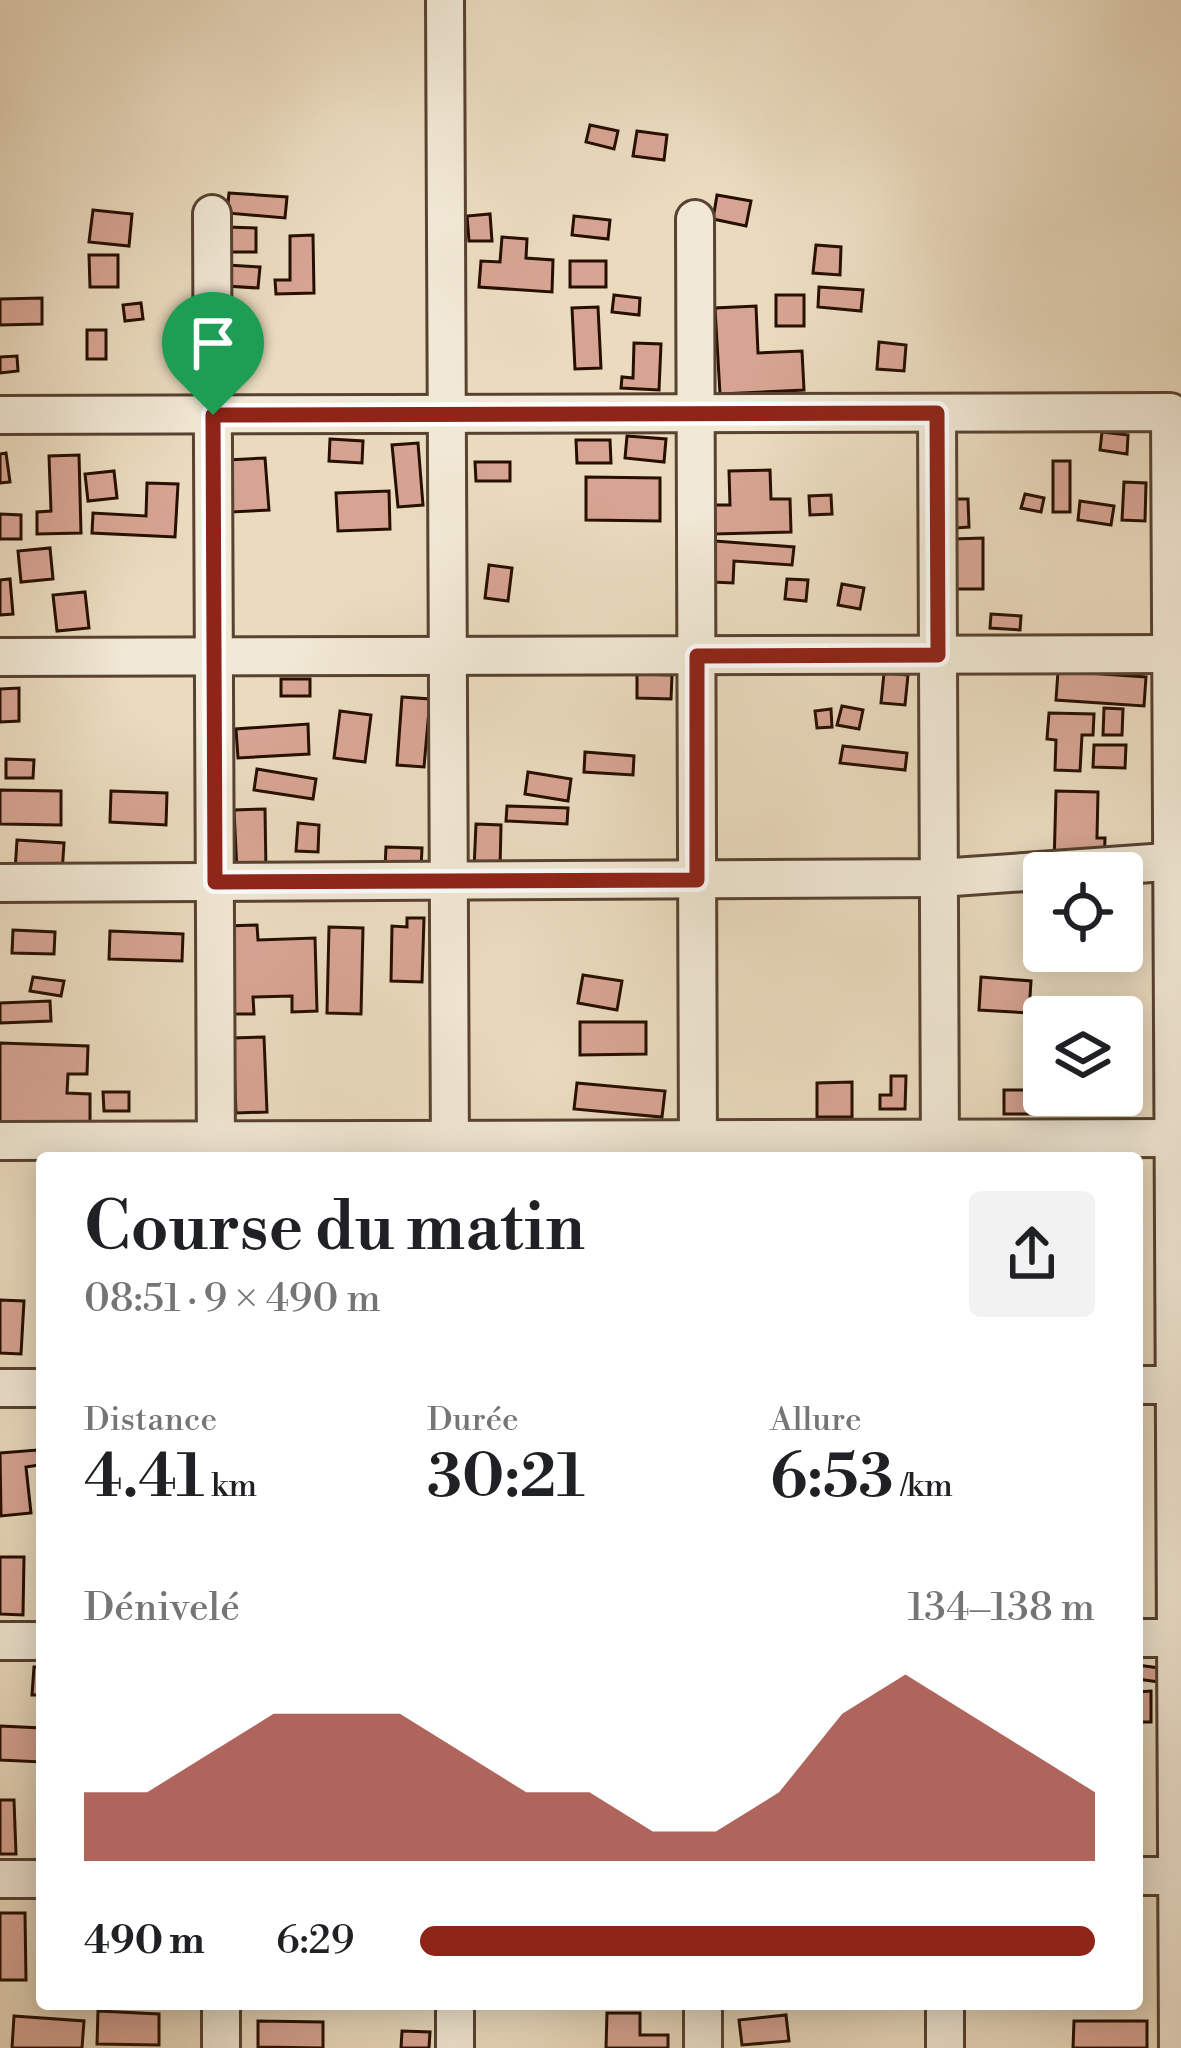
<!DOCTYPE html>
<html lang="fr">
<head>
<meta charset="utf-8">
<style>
  :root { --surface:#fff; --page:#f2f2f2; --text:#202124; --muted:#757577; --accent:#8f2418 }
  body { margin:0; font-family:"Libre Bodoni",serif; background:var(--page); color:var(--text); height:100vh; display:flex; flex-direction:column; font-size:45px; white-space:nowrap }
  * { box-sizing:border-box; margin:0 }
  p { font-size:39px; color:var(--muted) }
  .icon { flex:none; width:66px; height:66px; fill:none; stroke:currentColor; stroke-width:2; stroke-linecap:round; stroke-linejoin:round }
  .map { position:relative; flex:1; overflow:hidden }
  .panel { position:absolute; left:36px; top:1152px; width:1107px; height:858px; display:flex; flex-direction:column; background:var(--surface); border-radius:12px; box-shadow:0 6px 30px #0003 }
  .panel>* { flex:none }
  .fabs { position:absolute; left:1023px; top:852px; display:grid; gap:24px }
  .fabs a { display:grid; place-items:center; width:120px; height:120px; border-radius:12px; background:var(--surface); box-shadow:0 6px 30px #0003; font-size:60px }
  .pin { position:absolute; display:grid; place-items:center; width:102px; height:102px; color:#fff; margin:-123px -51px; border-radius:50% 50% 50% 0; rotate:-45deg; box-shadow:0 0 12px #0007 }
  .pin .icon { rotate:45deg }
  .round { display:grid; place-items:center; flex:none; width:126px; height:126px; border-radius:12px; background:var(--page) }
  .head { display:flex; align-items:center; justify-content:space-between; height:204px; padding:0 48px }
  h1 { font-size:66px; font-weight:600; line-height:90px }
  .figures { display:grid; grid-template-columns:repeat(3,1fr); gap:18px; height:204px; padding:12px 48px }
  .figures div { display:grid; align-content:center }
  .figures b { font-size:60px; font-weight:600 }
  .figures small { font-size:33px; font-weight:400 }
  .figures p { font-size:33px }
  .chart { height:336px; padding:24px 48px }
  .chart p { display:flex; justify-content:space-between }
  .chart svg { width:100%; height:216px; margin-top:12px; fill:var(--accent); opacity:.7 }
  ul { padding:0 48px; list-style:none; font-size:39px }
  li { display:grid; grid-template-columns:192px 144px 1fr; align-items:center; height:90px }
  li i { height:30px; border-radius:15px; background:var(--accent) }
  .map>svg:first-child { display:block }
  .building { fill:#d7a493; stroke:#270f00; stroke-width:3 }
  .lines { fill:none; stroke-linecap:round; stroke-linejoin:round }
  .minor-casing { stroke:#584230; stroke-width:42 }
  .minor { stroke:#f1e8d5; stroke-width:36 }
  .route-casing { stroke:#fff; stroke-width:24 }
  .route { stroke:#8f2418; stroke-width:15 }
</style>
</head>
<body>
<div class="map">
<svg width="1181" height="2048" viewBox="0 0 1181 2048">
  <rect width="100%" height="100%" fill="#eadbbf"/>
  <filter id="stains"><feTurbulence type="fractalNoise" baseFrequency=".00167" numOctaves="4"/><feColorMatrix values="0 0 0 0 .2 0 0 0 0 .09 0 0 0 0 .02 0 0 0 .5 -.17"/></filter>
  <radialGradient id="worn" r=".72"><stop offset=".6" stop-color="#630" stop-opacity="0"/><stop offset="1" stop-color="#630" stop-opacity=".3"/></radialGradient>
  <g class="building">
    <path d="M590,125L618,131L614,149L586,142Z"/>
    <path d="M637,131L667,135L664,160L633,156Z"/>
    <path d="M229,193L287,197L285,218L227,213Z"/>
    <path d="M717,195L751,201L746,226L713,219Z"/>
    <path d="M93,210L132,214L129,246L89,242Z"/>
    <path d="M490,214L492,241H469L467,216Z"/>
    <path d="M574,216L610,220L608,239L572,235Z"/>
    <path d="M227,227L256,228V252H226Z"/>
    <path d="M313,235L314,293L276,294L275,280H290V236Z"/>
    <path d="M502,237L527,239L526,258L553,260L552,292L479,287L481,261L500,262Z"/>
    <path d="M816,245L841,247L840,275L813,273Z"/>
    <path d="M89,255H118V287H90Z"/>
    <rect x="570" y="261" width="36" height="26"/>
    <path d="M227,265L260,267L258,288L226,286Z"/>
    <path d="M819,287L863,290L861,311L818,307Z"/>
    <path d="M614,295L640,298L639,315L612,312Z"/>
    <rect x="776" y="295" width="28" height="31"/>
    <path d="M42,298V324L0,325V299Z"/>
    <path d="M141,303L143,319L125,321L123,305Z"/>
    <path d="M756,306L758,353L802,351L804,390L720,394L715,308Z"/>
    <path d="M598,307L601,368L575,369L572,308Z"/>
    <rect x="87" y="330" width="19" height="29"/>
    <path d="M879,342L906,345L904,371L877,369Z"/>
    <path d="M634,343L661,344L659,390L621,388L622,377L633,378Z"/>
    <path d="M17,356L18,371L0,373V357Z"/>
    <path d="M1102,432L1128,435L1127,454L1100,450Z"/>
    <path d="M627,436L666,439L664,462L625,458Z"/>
    <path d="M330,439L363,441L362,463L329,461Z"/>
    <path d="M576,440H610L611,463H577Z"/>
    <path d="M418,443L423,505L398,507L392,445Z"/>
    <path d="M6,453L10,482L0,483V454Z"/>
    <path d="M79,455L81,533L37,534V512L51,511L49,456Z"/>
    <path d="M265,458L269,510L231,512L228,460Z"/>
    <rect x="1053" y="461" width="17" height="51"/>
    <path d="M475,462H510V481H476Z"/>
    <path d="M770,470L771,499H790L791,532L714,534L713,505H730L729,471Z"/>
    <path d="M114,471L117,498L88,501L85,474Z"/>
    <path d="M586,477L660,478V521L586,520Z"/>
    <path d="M1124,482L1146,483L1145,521L1122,520Z"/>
    <path d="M147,483L178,484L175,537L92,533L93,513L146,516Z"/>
    <path d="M389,491L390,529L338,531L336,493Z"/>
    <path d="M1025,494L1044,498L1041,512L1021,508Z"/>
    <path d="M831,495L832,514L810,515L809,496Z"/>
    <path d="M956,499H968L969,527L956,528Z"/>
    <path d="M1080,501L1114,506L1111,525L1078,520Z"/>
    <path d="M0,514L21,515V539H0Z"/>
    <path d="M983,538V589H954L953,539Z"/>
    <path d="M715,541L794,547L792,565L734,561L733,583L713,582Z"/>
    <path d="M50,548L53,579L21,582L18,551Z"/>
    <path d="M489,565L512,568L508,601L485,598Z"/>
    <path d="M10,579L13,614L0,615V580Z"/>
    <path d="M787,579L808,580L806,601L785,599Z"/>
    <path d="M842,584L864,588L860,609L838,605Z"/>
    <path d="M85,592L89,628L57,631L53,595Z"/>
    <path d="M991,614L1021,616L1020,630L990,628Z"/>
    <path d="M1058,671L1146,677L1144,706L1056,700Z"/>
    <path d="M884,673L908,675L905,705L881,703Z"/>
    <path d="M637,674L672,675L671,699L637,698Z"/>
    <rect x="281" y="679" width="29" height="17"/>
    <path d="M19,688V721L0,722V689Z"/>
    <path d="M402,697L430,699L424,767L397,765Z"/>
    <path d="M842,706L863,710L859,729L837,725Z"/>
    <path d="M1104,708L1123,709L1122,735H1103Z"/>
    <path d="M831,709L832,727L817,728L815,711Z"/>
    <path d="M340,711L371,715L365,762L334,758Z"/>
    <path d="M1049,713L1094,714L1093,735H1082L1080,771L1055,770L1056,740L1047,739Z"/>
    <path d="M308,724L309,754L238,758L236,729Z"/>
    <path d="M1094,745H1126L1125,768L1093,767Z"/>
    <path d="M843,746L907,753L905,770L840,763Z"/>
    <path d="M585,752L634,756L633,775L584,772Z"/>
    <path d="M6,759L34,760L33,778H6Z"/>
    <path d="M257,769L316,779L313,799L254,790Z"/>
    <path d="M528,772L571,779L568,801L525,794Z"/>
    <path d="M0,790L61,791V825L0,824Z"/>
    <path d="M111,791L167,793L166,825L110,822Z"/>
    <path d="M1056,791L1098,792L1097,838H1105L1104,867L1054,866Z"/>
    <path d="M507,806L568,808L567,824L506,821Z"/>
    <path d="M265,809L266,871L237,872L234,810Z"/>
    <path d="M298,823L319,825L318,852L296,851Z"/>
    <path d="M476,824L501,825L500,869H474Z"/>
    <path d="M17,840L64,843L62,874L15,871Z"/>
    <path d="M386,847L422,848L421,869L385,868Z"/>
    <path d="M407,918H424L422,982L391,981L392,926L407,927Z"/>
    <path d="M257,925L258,940L315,938L317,1011L292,1012V996L253,997L254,1014H228L226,926Z"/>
    <path d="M329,927L363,928L361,1014L327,1013Z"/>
    <path d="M13,930L55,932L54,954L12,953Z"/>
    <path d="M110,931L183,934L182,961L109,959Z"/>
    <path d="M583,975L622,981L617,1010L578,1003Z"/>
    <path d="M33,977L64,981L61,996L30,991Z"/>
    <path d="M981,977L1031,981L1029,1013L979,1010Z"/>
    <path d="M50,1001L51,1021L0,1023V1003Z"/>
    <path d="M580,1022H646V1054L580,1055Z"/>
    <path d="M264,1037L267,1112L236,1113L233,1038Z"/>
    <path d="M0,1043L88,1046L87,1074H68L67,1093L90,1094V1124L0,1122Z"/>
    <path d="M891,1076H906L905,1109H880V1095H891Z"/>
    <path d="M852,1082V1117H817V1083Z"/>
    <path d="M577,1083L665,1091L662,1117L574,1109Z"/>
    <path d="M1004,1090H1044V1095H1049V1114H1004Z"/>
    <path d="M103,1092H129V1111H104Z"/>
    <path d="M0,1300L24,1301L21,1354L0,1353Z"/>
    <path d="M37,1450L39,1465L26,1467L31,1513L1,1516L0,1453Z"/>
    <path d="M0,1557H24L23,1615L0,1614Z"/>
    <path d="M1137,1665L1160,1668L1159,1682L1137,1679Z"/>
    <path d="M34,1667H42V1695H32Z"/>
    <path d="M1151,1691V1722H1137V1692Z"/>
    <path d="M0,1726L42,1728V1762L0,1760Z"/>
    <path d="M0,1800H14L16,1854H0Z"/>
    <path d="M0,1913H25L26,1980H0Z"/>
    <path d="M98,2011L159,2014V2045L97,2044Z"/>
    <path d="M607,2013H640V2035H668V2048H606Z"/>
    <path d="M786,2015L789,2041L742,2045L739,2020Z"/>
    <path d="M14,2016L84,2021L82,2048H12Z"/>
    <path d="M258,2021L323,2022V2048L258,2047Z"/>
    <path d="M1074,2021H1147V2048H1073Z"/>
    <path d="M402,2031L430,2032L429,2048H401Z"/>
  </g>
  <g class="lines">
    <g class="minor-casing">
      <g id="minor">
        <path d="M445,0L450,1158"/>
        <path d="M212,214L216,1158"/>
        <path d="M695,219L698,1158"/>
        <path d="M937,413L940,1158"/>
        <path d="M0,415L1170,412L1178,2048"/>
        <path d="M0,657L1171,654"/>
        <path d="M0,883L939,878L1181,861"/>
        <path d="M0,1141L1173,1138"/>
        <path d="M1137,1385H1181"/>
        <path d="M0,1388H42"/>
        <path d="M1137,1638H1181"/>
        <path d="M0,1641H42"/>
        <path d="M1137,1876H1181"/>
        <path d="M0,1879H42"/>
        <path d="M221,2004V2048"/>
        <path d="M455,2004V2048"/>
        <path d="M703,2004V2048"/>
        <path d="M945,2004V2048"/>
      </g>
    </g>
    <use href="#minor" class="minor"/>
  </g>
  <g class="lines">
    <g class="route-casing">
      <path id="route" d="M937,413L938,655L697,656V880L215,882L213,415Z"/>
    </g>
    <use href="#route" class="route"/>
  </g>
  <rect width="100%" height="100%" filter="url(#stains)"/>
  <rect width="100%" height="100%" fill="url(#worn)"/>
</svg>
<div class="fabs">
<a><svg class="icon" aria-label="locate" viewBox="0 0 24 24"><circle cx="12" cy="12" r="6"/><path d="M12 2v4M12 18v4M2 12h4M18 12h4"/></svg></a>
<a><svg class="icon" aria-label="layers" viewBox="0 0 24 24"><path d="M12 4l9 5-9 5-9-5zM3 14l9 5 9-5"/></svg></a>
</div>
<div class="pin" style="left:213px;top:415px;background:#1e9e55"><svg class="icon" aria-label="arrive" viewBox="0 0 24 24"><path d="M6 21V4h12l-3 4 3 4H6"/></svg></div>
<section class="panel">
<div class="head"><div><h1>Course du matin</h1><p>08:51 · 9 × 490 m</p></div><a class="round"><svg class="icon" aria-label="share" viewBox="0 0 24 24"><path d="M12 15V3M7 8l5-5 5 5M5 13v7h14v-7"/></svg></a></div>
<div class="figures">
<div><p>Distance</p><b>4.41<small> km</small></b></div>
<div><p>Durée</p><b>30:21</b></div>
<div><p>Allure</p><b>6:53<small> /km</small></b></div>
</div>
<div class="chart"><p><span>Dénivelé</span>134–138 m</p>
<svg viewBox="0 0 160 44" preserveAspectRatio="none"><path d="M0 44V30L10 30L20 22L30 14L40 14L50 14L60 22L70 30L80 30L90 38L100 38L110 30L120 14L130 6L140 14L150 22L160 30V44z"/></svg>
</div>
<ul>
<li><b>490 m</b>6:29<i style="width:100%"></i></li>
</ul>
</section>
</div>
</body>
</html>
